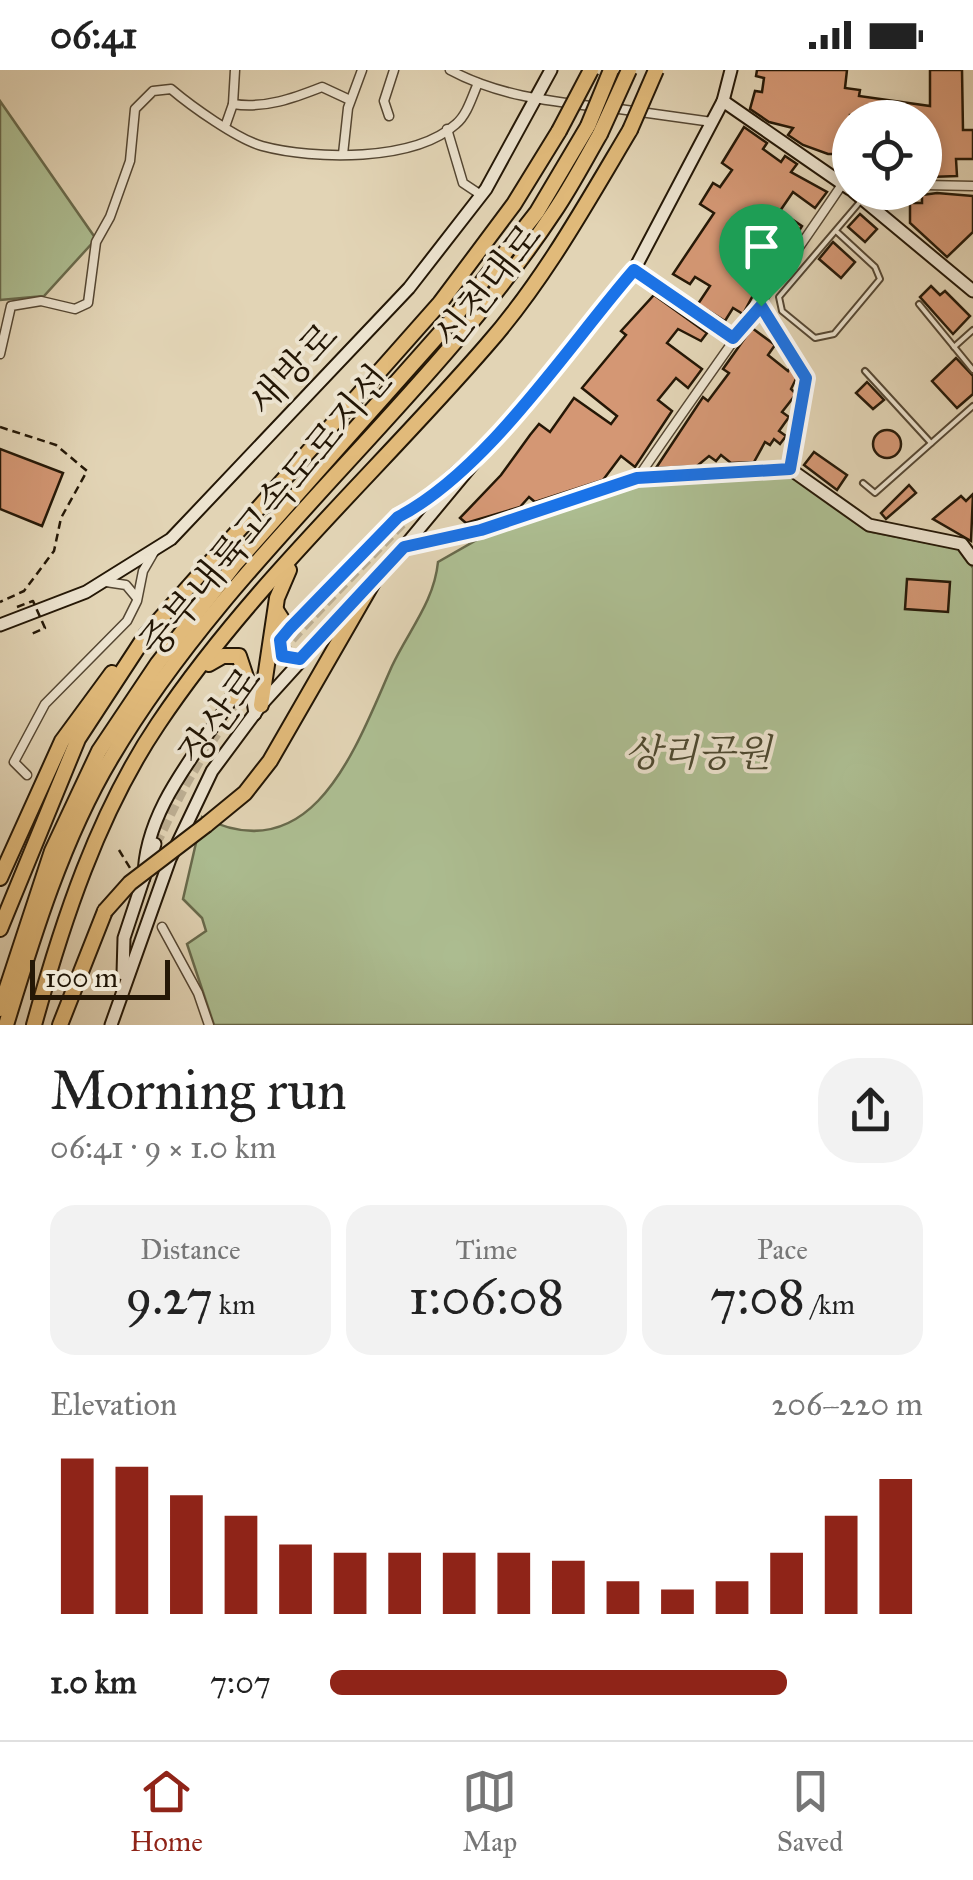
<!DOCTYPE html>
<html lang="en">
<head>
<meta charset="utf-8">
<style>
  :root { --surface:#fff; --page:#f2f2f2; --text:#222; --muted:#767676; --line:#e0e0e0; --accent:#8f2418 }
  body { margin:0; font-family:"IM FELL Great Primer","Noto Serif KR",serif; background:var(--page); color:var(--text); height:100vh; display:flex; flex-direction:column; font-size:38px; white-space:nowrap }
  * { box-sizing:border-box; margin:0 }
  p { font-size:32px; color:var(--muted) }
  .icon { flex:none; width:55px; height:55px; fill:none; stroke:currentColor; stroke-width:2; stroke-linecap:round; stroke-linejoin:round }
  .map { position:relative; height:955px; overflow:hidden }
  .sheet { display:flex; flex-direction:column; background:var(--surface); flex:1 }
  .sheet>* { flex:none }
  .controls { position:absolute; left:832px; top:30px; display:grid; gap:20px }
  .controls a { display:grid; place-items:center; width:110px; height:110px; border-radius:50%; background:var(--surface); box-shadow:0 5px 15px #0003; font-size:50px }
  .scale { position:absolute; left:30px; bottom:25px; width:140px; box-sizing:border-box; padding-left:10px; border:5px solid #241706; border-top:0; font-size:28px; line-height:35px; white-space:nowrap; color:#241706; -webkit-text-stroke:8px #ece3cf; paint-order:stroke }
  .pin { position:absolute; display:grid; place-items:center; width:85px; height:85px; color:#fff; margin:-102px -42px; border-radius:50% 50% 50% 0; rotate:-45deg; box-shadow:0 0 10px #0007 }
  .pin .icon { rotate:45deg }
  .round { display:grid; place-items:center; flex:none; width:105px; height:105px; border-radius:40px; background:var(--page) }
  .overview { display:flex; align-items:center; justify-content:space-between; height:170px; padding:0 50px }
  h1 { font-size:55px; font-weight:600; line-height:75px }
  .figures { display:grid; grid-template-columns:repeat(3,1fr); gap:15px; height:170px; padding:10px 50px }
  .figures div { display:grid; align-content:center; border-radius:25px; background:var(--page); text-align:center }
  .figures b { font-size:50px; font-weight:600 }
  .figures small { font-size:28px; font-weight:400 }
  .figures p { font-size:28px }
  .chart { height:280px; padding:20px 50px }
  .chart p { display:flex; justify-content:space-between }
  .chart svg { width:100%; height:180px; margin-top:10px; stroke:var(--accent); stroke-width:6 }
  ul { padding:0 50px; list-style:none; font-size:32px }
  li { display:grid; grid-template-columns:160px 120px 1fr; align-items:center; height:75px }
  li i { height:25px; border-radius:12px; background:var(--accent) }
  .status { display:flex; justify-content:space-between; align-items:center; height:70px; padding:0 50px; background:var(--surface); direction:ltr }
  .status svg { height:28px; fill:currentColor }
  .tab-bar { display:flex; justify-content:space-around; align-items:center; height:140px; border-top:2px solid var(--line); background:var(--surface); font-size:28px; color:var(--muted) }
  .tab-bar a { display:grid; justify-items:center; gap:5px }
  .tab-bar .selected { color:var(--accent) }
  .map>svg:first-child { display:block }
  .green { fill:#adbe92; stroke:#686a4c; stroke-width:2.5 }
  .building { fill:#d49774; stroke:#241706; stroke-width:2.5 }
  .lines { fill:none; stroke-linecap:round; stroke-linejoin:round }
  .secondary-tunnel { stroke:#bcae92; stroke-width:11; stroke-dasharray:11 5.5; stroke-linecap:butt }
  .lane-casing { stroke:#544632; stroke-width:8 }
  .street-casing { stroke:#544632; stroke-width:11 }
  .secondary-casing { stroke:#241706; stroke-width:15 }
  .highway-casing { stroke:#241706; stroke-width:18 }
  .path { stroke:#241706; stroke-width:2.5; stroke-dasharray:8 5; stroke-linecap:butt }
  .lane { stroke:#ece3cf; stroke-width:4 }
  .street { stroke:#ece3cf; stroke-width:8 }
  .secondary { stroke:#ece3cf; stroke-width:11 }
  .highway { stroke:#e1ba7a; stroke-width:14 }
  .highway-bridge-casing { stroke:#241706; stroke-width:18; stroke-linecap:butt }
  .path-bridge { stroke:#241706; stroke-width:2.5; stroke-dasharray:8 5; stroke-linecap:butt }
  .highway-bridge { stroke:#e1ba7a; stroke-width:14 }
  .route-casing { stroke:#fff; stroke-width:20 }
  .route { stroke:#1a73e8; stroke-width:12 }
  .labels { text-anchor:middle; stroke-width:8; stroke-linejoin:round; paint-order:stroke }
  .street-label { font-size:38px; fill:#241706; stroke:#ece3cf }
  .park-label { font-size:38px; font-style:italic; fill:#4d4930; stroke:#ece3cf }
</style>
</head>
<body>
<div class="status"><b>06:41</b><svg viewBox="0 0 49 12"><path d="M0 12V9h3v3zM5 12V6h3v6zM10 12V3h3v9zM15 12V0h3v12zM26 1h20v11H26zM47 4h2v5h-2z"/></svg></div>
<div class="map">
<svg width="973" height="955" viewBox="0 0 973 955">
  <rect width="100%" height="100%" fill="#e2d4b5"/>
  <filter id="stains"><feTurbulence type="fractalNoise" baseFrequency=".002" numOctaves="4"/><feColorMatrix values="0 0 0 0 .2 0 0 0 0 .09 0 0 0 0 .02 0 0 0 .5 -.17"/></filter>
  <radialGradient id="worn" r=".72"><stop offset=".6" stop-color="#630" stop-opacity="0"/><stop offset="1" stop-color="#630" stop-opacity=".3"/></radialGradient>
  <g class="green">
    <path d="M0,31L96,169L44,226L0,230Z"/>
    <path d="M790,404L867,461L960,479L973,498V955H214L187,874L206,861L202,848L183,829L202,747C314,804 357,674 392,596C409,560 434,532 438,492L489,463L637,414Z"/>
  </g>
  <g class="building">
    <path d="M757,0H847L845,18L860,20L859,26L930,36V0H962L963,60H973V89H956L957,106L930,107V95H925V48L850,45V84H828L803,75L788,65L793,58L769,52L750,39L755,21L762,22L764,8L756,6Z"/>
    <path d="M744,57L767,73L763,79L781,92L785,86L797,94L791,102L827,122L815,138L793,122L780,141L802,156L771,205L766,201L743,244L733,238L725,251L698,234L710,216L695,207L690,214L673,204L714,143L700,134L713,113L720,117L732,100L722,93Z"/>
    <path d="M937,123L973,126V162L947,187L910,153V133H922V125Z"/>
    <path d="M860,144L877,159L865,172L848,157Z"/>
    <path d="M833,172L855,192L841,208L819,189Z"/>
    <path d="M931,216L940,225L945,221L970,246L953,264L920,227Z"/>
    <path d="M654,225L707,263L701,271L678,259L667,273L702,299L688,318L676,308L658,330L672,341L635,397L621,386L603,410L535,432L529,427L520,437L466,453L460,448L501,405L530,365L539,354L550,362L574,328L611,354L617,346L582,318L626,265L621,261Z"/>
    <path d="M752,258L775,275L768,285L788,301L790,297L797,307L791,319L796,324L782,342L789,347L779,361L786,366L780,374L774,369L770,375L765,372L754,392L731,393L721,385L716,391L709,386L697,396L656,398L703,327L708,331L729,303L723,299Z"/>
    <path d="M956,288L973,306V324L957,338L932,311Z"/>
    <path d="M867,312L884,330L873,339L856,323Z"/>
    <circle cx="887" cy="374" r="14"/>
    <path d="M0,379L63,403L42,456L0,439Z"/>
    <path d="M814,382L847,405L837,420L804,395Z"/>
    <path d="M909,415L916,423L886,449L881,443Z"/>
    <path d="M973,424L971,471L933,449L961,426L966,431Z"/>
    <path d="M907,509L950,512L948,542L905,539Z"/>
  </g>
  <g class="lines">
    <path class="secondary-tunnel" d="M155,774C168,749 179,723 194,699C248,606 328,530 402,453"/>
    <g class="lane-casing">
      <g id="lane">
        <path d="M836,161L875,197L880,209L834,264L815,268L782,241L779,227L859,133"/>
        <path d="M919,234L973,300"/>
        <path d="M954,277L973,260"/>
        <path d="M865,301L931,373"/>
        <path d="M863,413L875,423L973,336"/>
      </g>
    </g>
    <g class="street-casing">
      <g id="street">
        <path d="M450,0C496,25 547,31 599,37"/>
        <path d="M233,34C265,39 294,28 322,17L350,30"/>
        <path d="M612,38L712,52"/>
        <path d="M389,46L384,31L394,0"/>
        <path d="M226,54L233,34L235,0"/>
        <path d="M447,59L463,113L481,125"/>
        <path d="M343,84L348,38L362,0"/>
        <path d="M925,115L973,116"/>
        <path d="M634,200L733,268"/>
        <path d="M761,236L806,308L790,399"/>
        <path d="M0,284L11,236L41,231L75,239L88,233L96,172L110,147L130,91L135,39L153,21L171,19C191,36 237,69 262,76C314,90 414,92 456,54C467,45 472,27 478,13"/>
        <path d="M637,409C705,309 776,213 843,113"/>
        <path d="M106,512L126,515L136,527"/>
        <path d="M27,705L14,692L45,634L127,551L137,531L143,501L154,482"/>
        <path d="M162,857L198,923L209,955"/>
      </g>
    </g>
    <g class="secondary-casing">
      <g id="secondary">
        <path d="M723,31L850,119"/>
        <path d="M854,122L973,221"/>
        <path d="M415,439L465,395"/>
        <path d="M404,477L481,459L637,409L790,399L869,455L962,474L973,489"/>
        <path d="M0,555L86,522L171,469L409,218L486,119L551,0"/>
        <path d="M300,589L282,586L281,570L290,557L398,447L417,437"/>
        <path d="M144,808C144,740 198,682 233,627L242,622L252,625L255,644"/>
        <path d="M123,904L124,868L155,774"/>
        <path d="M111,955L170,789L212,701L261,635L404,477L634,200L723,31L731,0"/>
      </g>
    </g>
    <g class="highway-casing">
      <g id="highway">
        <path d="M276,540L285,554L296,552"/>
        <path d="M209,594L223,586H239L246,607L233,627"/>
        <path d="M261,635L277,528L289,500"/>
        <path d="M206,755L245,723L270,691L376,507"/>
        <path d="M0,808L62,671L112,603"/>
        <path d="M0,859L78,669L146,565L440,233L514,134L559,61"/>
        <path d="M0,939L52,781L99,681L158,593L236,493L457,244L537,142L588,56"/>
        <path d="M6,955C33,866 63,768 111,688C231,485 424,338 554,142C571,117 585,90 600,64"/>
        <path d="M34,955C62,853 98,743 158,654C251,515 378,401 487,275C544,210 586,134 630,60"/>
        <path d="M60,955L105,841"/>
      </g>
    </g>
    <g class="path">
      <path d="M0,357L56,375L87,401L61,448L54,481L24,521L0,532"/>
      <path d="M119,780L130,798"/>
    </g>
    <use href="#lane" class="lane"/>
    <use href="#street" class="street"/>
    <use href="#secondary" class="secondary"/>
    <use href="#highway" class="highway"/>
    <g class="highway-bridge-casing">
      <g id="highway-bridge">
        <path d="M588,56L611,0"/>
        <path d="M630,60L656,0"/>
        <path d="M559,61L591,0"/>
        <path d="M600,64L629,0"/>
        <path d="M105,841L130,813L206,755"/>
      </g>
    </g>
    <path class="path-bridge" d="M17,537L33,531L45,558L29,565"/>
    <use href="#highway-bridge" class="highway-bridge"/>
  </g>
  <g class="lines">
    <g class="route-casing">
      <path id="route" d="M634,200L733,268L761,236L806,308L790,399L637,408L481,460L404,477L300,589L282,586L280,570L290,558L398,447C487,401 568,276 634,200Z"/>
    </g>
    <use href="#route" class="route"/>
  </g>
  <g class="labels">
    <g class="street-label">
      <text transform="translate(488 216) rotate(-52)" y="13">신천대로</text>
      <text transform="translate(293 299) rotate(-47)" y="13">새방로</text>
      <text transform="translate(265 441) rotate(-50)" y="13">중부내륙고속도로지선</text>
      <text transform="translate(220 646) rotate(-54)" y="13">장산로</text>
    </g>
    <g class="park-label">
      <text x="698" y="696">상리공원</text>
    </g>
  </g>
  <rect width="100%" height="100%" filter="url(#stains)"/>
  <rect width="100%" height="100%" fill="url(#worn)"/>
</svg>
<div class="controls">
<a><svg class="icon" aria-label="locate" viewBox="0 0 24 24"><circle cx="12" cy="12" r="6"/><path d="M12 2v4M12 18v4M2 12h4M18 12h4"/></svg></a>
</div>
<div class="scale">100 m</div>
<div class="pin" style="left:761px;top:236px;background:#1e9e55"><svg class="icon" aria-label="arrive" viewBox="0 0 24 24"><path d="M6 21V4h12l-3 4 3 4H6"/></svg></div>
</div>
<section class="sheet">
<div class="overview"><div><h1>Morning run</h1><p>06:41 · 9 × 1.0 km</p></div><a class="round"><svg class="icon" aria-label="share" viewBox="0 0 24 24"><path d="M12 15V3M7 8l5-5 5 5M5 13v7h14v-7"/></svg></a></div>
<div class="figures">
<div><p>Distance</p><b>9.27<small> km</small></b></div>
<div><p>Time</p><b>1:06:08</b></div>
<div><p>Pace</p><b>7:08<small> /km</small></b></div>
</div>
<div class="chart"><p><span>Elevation</span>206–220 m</p>
<svg viewBox="0 0 160 44" preserveAspectRatio="none"><path d="M5 44V6M15 44V8M25 44V15M35 44V20M45 44V27M55 44V29M65 44V29M75 44V29M85 44V29M95 44V31M105 44V36M115 44V38M125 44V36M135 44V29M145 44V20M155 44V11"/></svg>
</div>
<ul>
<li><b>1.0 km</b>7:07<i style="width:77%"></i></li>
</ul>
</section>
<nav class="tab-bar">
<a class="selected"><svg class="icon" aria-label="home" viewBox="0 0 24 24"><path d="M3 11l9-7 9 7M6 9v11h12V9"/></svg>Home</a>
<a><svg class="icon" aria-label="map" viewBox="0 0 24 24"><path d="M3 6l6-2 6 2 6-2v14l-6 2-6-2-6 2zM9 4v14M15 6v14"/></svg>Map</a>
<a><svg class="icon" aria-label="saved" viewBox="0 0 24 24"><path d="M7 4h10v16l-5-4-5 4z"/></svg>Saved</a>
</nav>
</body>
</html>
